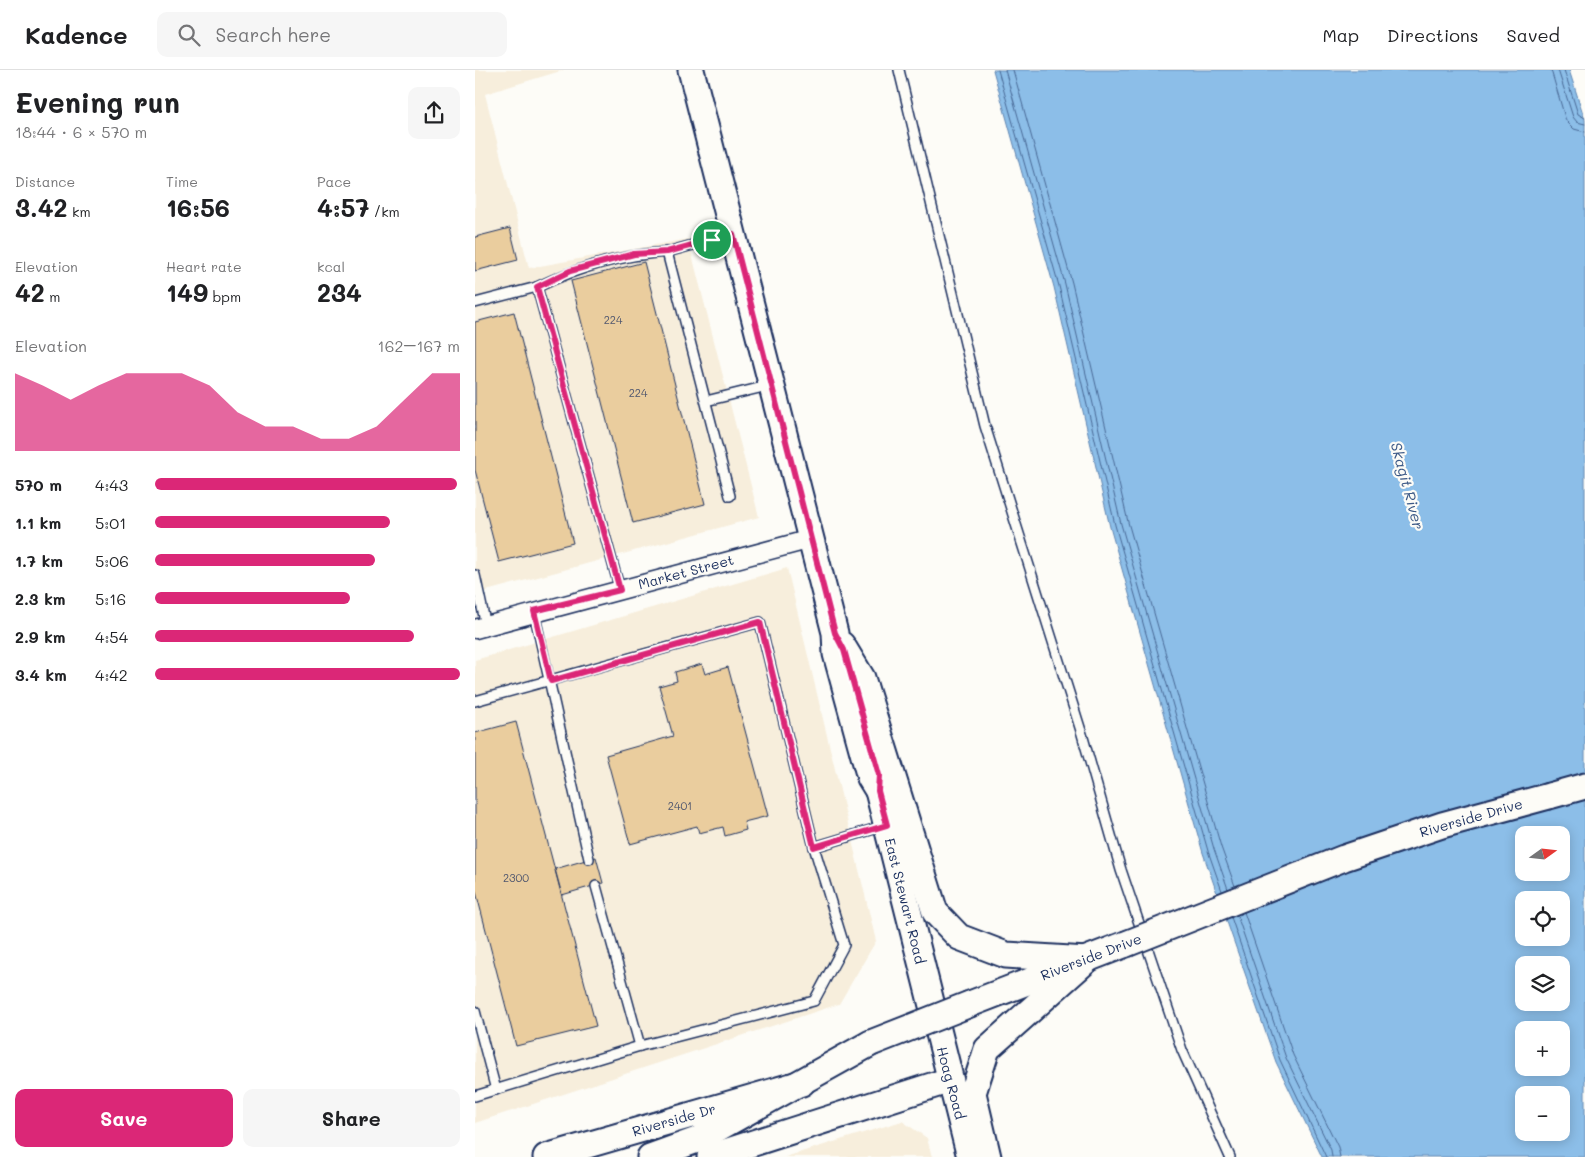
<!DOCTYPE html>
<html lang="en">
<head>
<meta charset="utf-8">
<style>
  :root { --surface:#fff; --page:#f6f6f6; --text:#202124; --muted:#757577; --line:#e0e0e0; --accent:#db2777 }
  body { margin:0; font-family:Mali,sans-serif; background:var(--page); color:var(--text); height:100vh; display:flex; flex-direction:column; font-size:19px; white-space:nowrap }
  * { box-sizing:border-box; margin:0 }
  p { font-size:16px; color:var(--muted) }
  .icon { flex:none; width:28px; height:28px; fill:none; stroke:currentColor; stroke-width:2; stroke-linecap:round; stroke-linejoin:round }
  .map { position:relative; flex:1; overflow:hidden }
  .details { display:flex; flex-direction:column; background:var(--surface); width:475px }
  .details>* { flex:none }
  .needle { width:32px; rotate:75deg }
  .controls { position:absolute; left:1040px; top:756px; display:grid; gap:10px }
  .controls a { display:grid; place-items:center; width:55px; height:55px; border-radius:10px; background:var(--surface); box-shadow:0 2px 12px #0003; font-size:25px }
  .pin { position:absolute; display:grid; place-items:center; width:42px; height:42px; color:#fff; margin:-21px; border:2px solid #fff; border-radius:50%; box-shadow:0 1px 5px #0007 }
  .round { display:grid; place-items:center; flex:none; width:52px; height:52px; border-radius:10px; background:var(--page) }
  .headline { display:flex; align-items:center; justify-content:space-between; height:85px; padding:0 15px }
  h1 { font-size:28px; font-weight:700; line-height:38px }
  .metrics { display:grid; grid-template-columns:repeat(3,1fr); gap:8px; height:85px; padding:5px 15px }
  .metrics div { display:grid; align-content:center }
  .metrics b { font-size:25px; font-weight:700 }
  .metrics small { font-size:14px; font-weight:400 }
  .metrics p { font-size:14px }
  .chart { height:140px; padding:10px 15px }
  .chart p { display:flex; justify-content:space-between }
  .chart svg { width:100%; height:90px; margin-top:5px; fill:var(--accent); opacity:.7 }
  .cta { display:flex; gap:10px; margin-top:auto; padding:10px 15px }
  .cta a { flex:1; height:58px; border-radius:10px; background:var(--accent); color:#fff; font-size:20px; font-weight:700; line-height:58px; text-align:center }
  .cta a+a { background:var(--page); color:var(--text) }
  ul { padding:0 15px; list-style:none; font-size:16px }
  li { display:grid; grid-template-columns:80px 60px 1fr; align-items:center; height:38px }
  li i { height:12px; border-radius:6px; background:var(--accent) }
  header { display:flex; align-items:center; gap:30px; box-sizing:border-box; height:70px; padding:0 25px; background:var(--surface); border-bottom:1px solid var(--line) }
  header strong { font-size:24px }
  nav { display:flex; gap:28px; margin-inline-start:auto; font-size:18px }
  .search { width:350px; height:45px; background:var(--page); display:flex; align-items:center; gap:12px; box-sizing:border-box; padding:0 18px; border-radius:10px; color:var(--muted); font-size:19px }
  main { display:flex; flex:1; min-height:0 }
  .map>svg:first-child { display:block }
  .built { fill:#f7eedc }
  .water { fill:#8cbee8; stroke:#5f85b1; fill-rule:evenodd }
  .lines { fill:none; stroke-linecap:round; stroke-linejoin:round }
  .shore { stroke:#486895; stroke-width:1 }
  .building { fill:#eacd9e; stroke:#1b2f5e }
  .lane-casing { stroke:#1b2f5e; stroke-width:12 }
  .street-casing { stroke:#1b2f5e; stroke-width:21 }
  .secondary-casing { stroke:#1b2f5e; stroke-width:29 }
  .lane { stroke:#fdfcf7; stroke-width:9 }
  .street { stroke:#fdfcf7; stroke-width:18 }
  .secondary { stroke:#fdfcf7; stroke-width:25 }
  .secondary-bridge-casing { stroke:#1b2f5e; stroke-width:29; stroke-linecap:butt }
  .secondary-bridge { stroke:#fdfcf7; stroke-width:25 }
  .route-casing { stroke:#fff; stroke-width:10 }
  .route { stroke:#db2777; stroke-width:6 }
  .labels { text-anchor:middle; stroke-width:4.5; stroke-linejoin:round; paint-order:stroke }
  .number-label { font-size:11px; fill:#4f566e }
  .street-label { font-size:14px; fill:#1b2f5e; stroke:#fdfcf7 }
  .water-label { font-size:15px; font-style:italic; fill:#3d5a87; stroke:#fdfcf7 }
</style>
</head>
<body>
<header>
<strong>Kadence</strong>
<div class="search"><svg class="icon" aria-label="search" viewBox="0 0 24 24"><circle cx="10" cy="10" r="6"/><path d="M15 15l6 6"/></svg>Search here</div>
<nav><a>Map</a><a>Directions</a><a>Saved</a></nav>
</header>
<main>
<section class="details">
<div class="headline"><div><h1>Evening run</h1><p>18:44 · 6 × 570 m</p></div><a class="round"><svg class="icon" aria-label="share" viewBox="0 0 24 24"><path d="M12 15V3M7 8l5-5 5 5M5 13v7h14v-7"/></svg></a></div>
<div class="metrics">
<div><p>Distance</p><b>3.42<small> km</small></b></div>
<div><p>Time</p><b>16:56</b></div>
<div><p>Pace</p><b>4:57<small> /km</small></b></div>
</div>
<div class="metrics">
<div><p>Elevation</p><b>42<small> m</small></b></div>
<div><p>Heart rate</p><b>149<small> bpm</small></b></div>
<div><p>kcal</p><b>234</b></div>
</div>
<div class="chart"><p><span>Elevation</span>162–167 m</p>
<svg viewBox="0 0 160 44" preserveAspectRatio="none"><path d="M0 44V6L10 12L20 19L30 12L40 6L50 6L60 6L70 12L80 25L90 32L100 32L110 38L120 38L130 32L140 19L150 6L160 6V44z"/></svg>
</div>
<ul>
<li><b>570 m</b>4:43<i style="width:99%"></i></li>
<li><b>1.1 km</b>5:01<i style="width:77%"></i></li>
<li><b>1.7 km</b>5:06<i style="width:72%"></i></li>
<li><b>2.3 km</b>5:16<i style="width:64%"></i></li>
<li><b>2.9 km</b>4:54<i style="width:85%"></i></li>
<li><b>3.4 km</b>4:42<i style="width:100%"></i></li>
</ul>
<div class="cta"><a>Save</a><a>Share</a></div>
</section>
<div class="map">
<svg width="1110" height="1087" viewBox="0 0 1110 1087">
  <rect width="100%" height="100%" fill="#fdfcf7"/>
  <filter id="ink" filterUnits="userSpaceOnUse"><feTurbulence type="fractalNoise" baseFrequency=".02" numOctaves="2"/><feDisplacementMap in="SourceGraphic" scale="10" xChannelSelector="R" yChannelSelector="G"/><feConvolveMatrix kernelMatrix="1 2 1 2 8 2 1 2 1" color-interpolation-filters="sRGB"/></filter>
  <g filter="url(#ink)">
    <g class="built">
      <path d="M0,0H89L10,24L54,198L213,169L284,447L0,524Z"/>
      <path d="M312,498L401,871L364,934L0,1053V590Z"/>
      <path d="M427,1051L452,1068L457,1087H310Z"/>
    </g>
    <path class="water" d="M518,0H1094L1110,50V1087H847L801,992L728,783L635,457L579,217ZM1049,765H1086V802H1049ZM1049,830H1086V868H1049ZM1049,895H1086V932H1049ZM1049,960H1086V998H1049ZM1049,1025H1086V1062H1049Z"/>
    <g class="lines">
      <g class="shore">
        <path d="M523,0L584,216L640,455L733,781L747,821"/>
        <path d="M530,0L590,214L646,454L739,779L753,819"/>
        <path d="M538,0L597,213L653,452L746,777L760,816"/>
        <path d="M1076,0L1091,51L1099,59L1110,62"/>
        <path d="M1083,0L1098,47L1102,52L1110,54"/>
        <path d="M1089,0L1103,44L1110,48"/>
        <path d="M769,842L818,985L863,1077L865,1087"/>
        <path d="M762,845L811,988L856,1080L857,1087"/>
        <path d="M756,847L805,990L851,1087"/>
      </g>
    </g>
    <g class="building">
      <path d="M35,158L43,190L0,201V167Z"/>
      <path d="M169,192L230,434L158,453L96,211Z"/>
      <path d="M39,242L98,473L24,492L0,400V252Z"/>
      <path d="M227,594L230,604L253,597L293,746L269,752L271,760L250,766L248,757L224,763L222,756L155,774L131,685L198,666L184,616L202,611L200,602Z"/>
      <path d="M41,652L121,956L41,976L0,818V663Z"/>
      <path d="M121,787L128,813L87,825L80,799Z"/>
    </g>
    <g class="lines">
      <g class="lane-casing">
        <g id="lane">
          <path d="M424,0L510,356L607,664L646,800L707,980L755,1087"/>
          <path d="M62,217C104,197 146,185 192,182"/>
          <path d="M0,233L62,217L145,520"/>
          <path d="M231,331L296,315"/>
          <path d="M255,426L192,182L255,165"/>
          <path d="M0,505L11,556"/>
          <path d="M59,542L114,789"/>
          <path d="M0,631L285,552L339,777L369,875L339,931L165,976L0,1026"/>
          <path d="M339,777L409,756"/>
          <path d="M121,816L165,976"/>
          <path d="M0,941L21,1020"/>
        </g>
      </g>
      <g class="street-casing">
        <path id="street" d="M0,559L336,469"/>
      </g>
      <g class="secondary-casing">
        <g id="secondary">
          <path d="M216,0L360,563L361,584L395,708L403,721"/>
          <path d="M367,575L387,608L460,842L484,867L531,885L612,890"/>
          <path d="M404,705L403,721L495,1087"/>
          <path d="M1074,726L1110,716"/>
          <path d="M495,934L651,874"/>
          <path d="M71,1087L327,1013"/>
          <path d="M175,1087L222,1070L396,973"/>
          <path d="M235,1087L475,1010"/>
          <path d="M513,1087L498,1023L512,979L612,890"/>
        </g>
      </g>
      <use href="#lane" class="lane"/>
      <use href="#street" class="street"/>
      <use href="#secondary" class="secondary"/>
      <g class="secondary-bridge-casing">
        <g id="secondary-bridge">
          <path d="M651,874L869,788L967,755L1074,726"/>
          <path d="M396,973L495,934"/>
        </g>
      </g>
      <use href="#secondary-bridge" class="secondary-bridge"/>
    </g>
  </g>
  <g class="lines" filter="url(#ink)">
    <g class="route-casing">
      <path id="route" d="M258,164L360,563L369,580L404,705L403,721L412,755L339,777L285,552L76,611L59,541L145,520L62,217L95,201L159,184L192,182Z"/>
    </g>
    <use href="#route" class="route"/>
  </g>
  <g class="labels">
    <g class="number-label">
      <text x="138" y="254">224</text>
      <text x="163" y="327">224</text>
      <text x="205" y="740">2401</text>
      <text x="41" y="812">2300</text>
    </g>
    <g class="street-label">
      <text transform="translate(211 502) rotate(-15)" y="5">Market Street</text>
      <text transform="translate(996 748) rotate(-16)" y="5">Riverside Drive</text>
      <text transform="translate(430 831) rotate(76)" y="5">East Stewart Road</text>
      <text transform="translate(616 887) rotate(-21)" y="5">Riverside Drive</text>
      <text transform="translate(476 1013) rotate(75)" y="5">Hoag Road</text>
      <text transform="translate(199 1050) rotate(-16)" y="5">Riverside Dr</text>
    </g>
    <g class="water-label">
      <text transform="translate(932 416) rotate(75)" y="5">Skagit River</text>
    </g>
  </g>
</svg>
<div class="controls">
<a><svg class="needle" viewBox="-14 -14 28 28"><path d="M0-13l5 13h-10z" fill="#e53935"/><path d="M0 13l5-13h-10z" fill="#757577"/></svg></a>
<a><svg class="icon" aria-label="locate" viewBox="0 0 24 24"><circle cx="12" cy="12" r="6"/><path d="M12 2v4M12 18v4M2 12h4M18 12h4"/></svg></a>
<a><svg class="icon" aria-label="layers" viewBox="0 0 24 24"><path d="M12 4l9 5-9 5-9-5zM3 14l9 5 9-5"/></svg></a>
<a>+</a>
<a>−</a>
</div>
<div class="pin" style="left:237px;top:170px;background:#1e9e55"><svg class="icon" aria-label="arrive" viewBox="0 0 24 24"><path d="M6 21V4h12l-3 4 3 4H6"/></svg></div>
</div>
</main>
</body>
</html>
